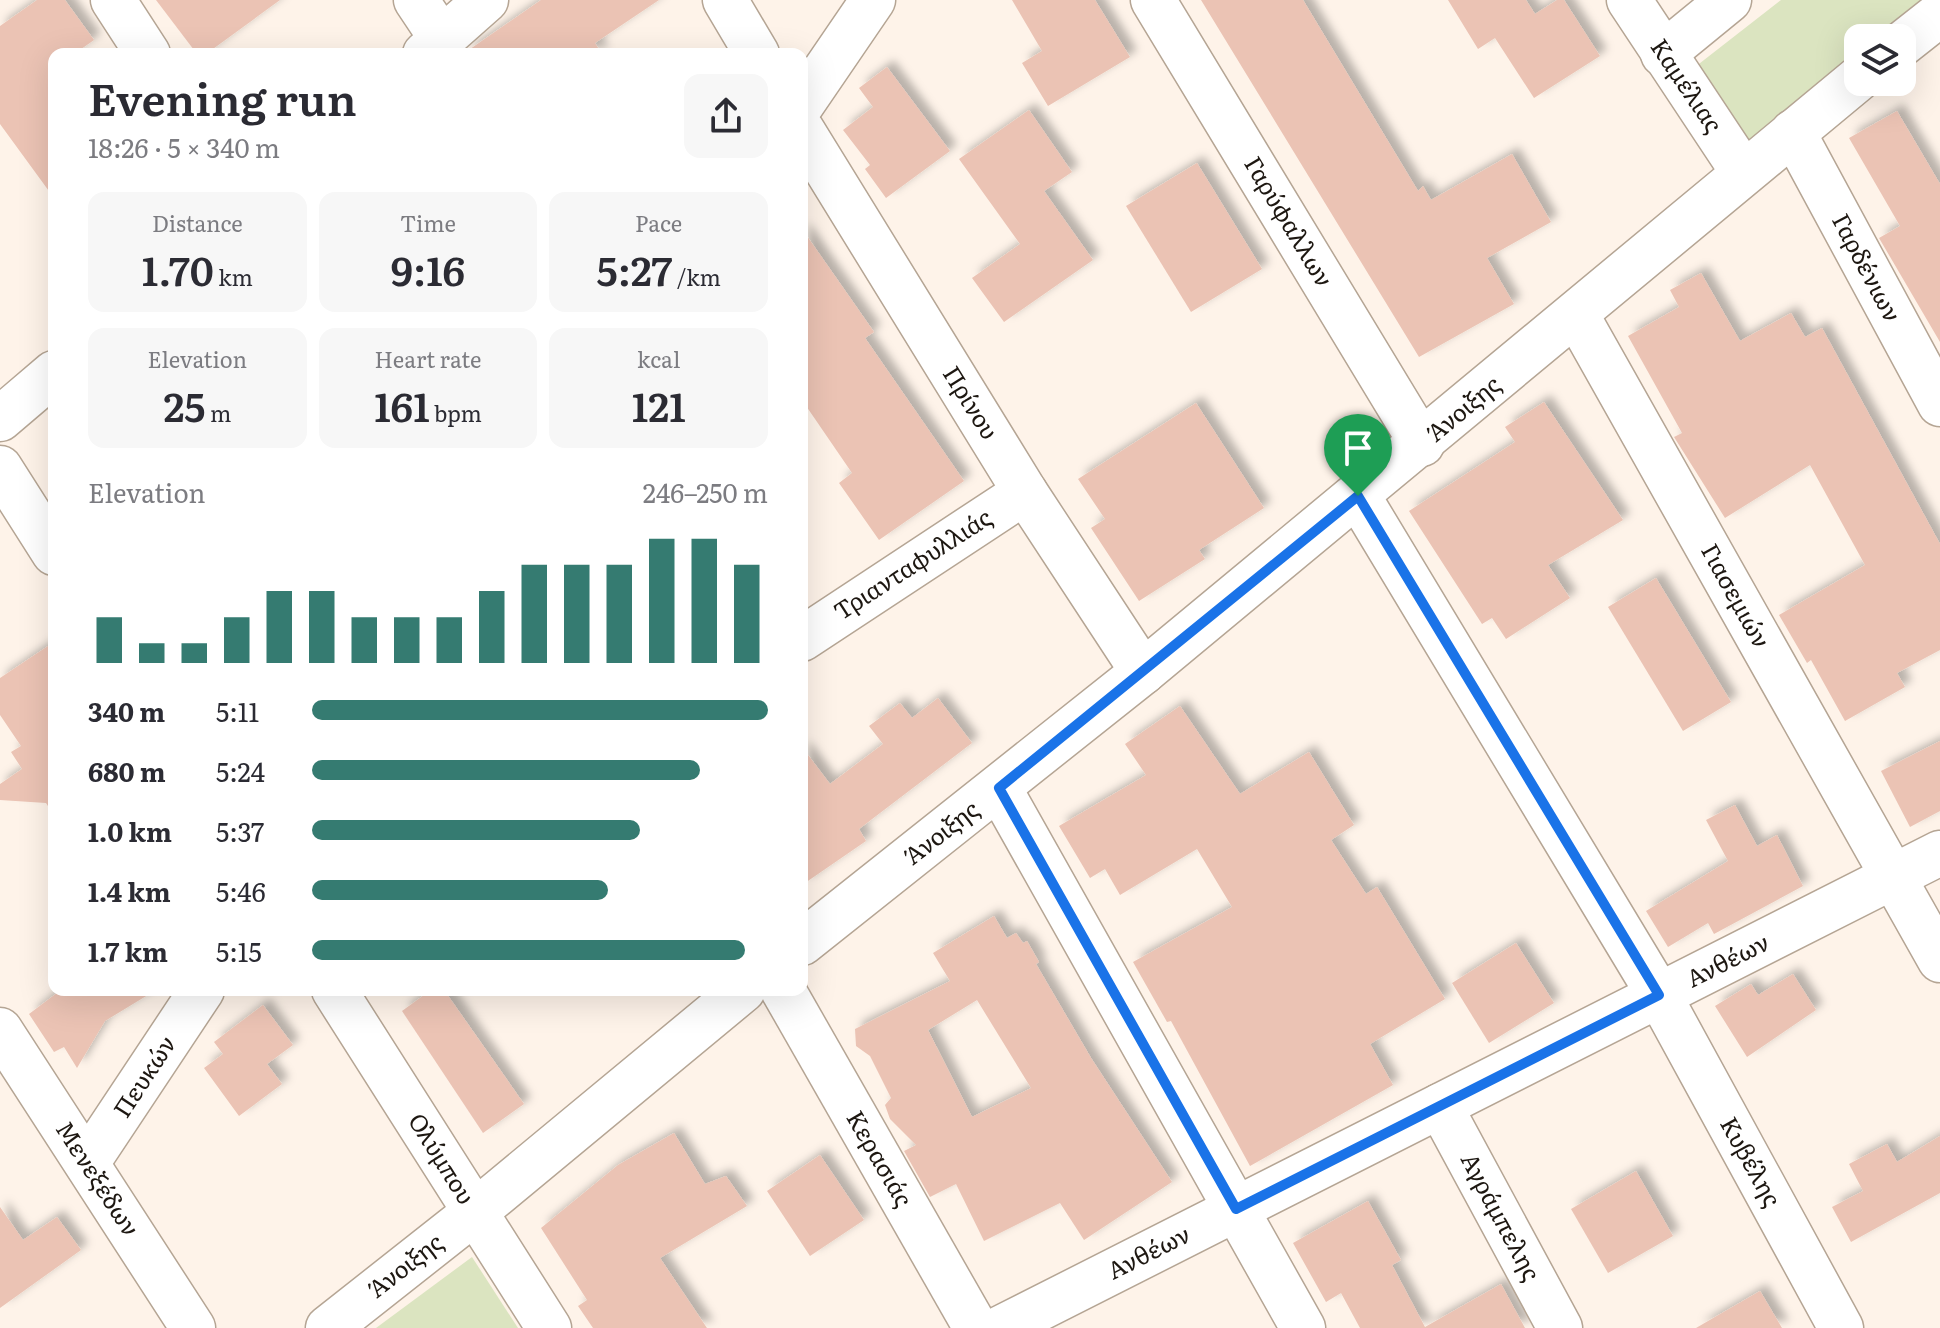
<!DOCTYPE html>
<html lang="en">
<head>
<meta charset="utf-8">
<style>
  :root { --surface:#fff; --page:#f7f7f7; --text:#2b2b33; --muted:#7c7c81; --accent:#357b71 }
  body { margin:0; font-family:Literata,serif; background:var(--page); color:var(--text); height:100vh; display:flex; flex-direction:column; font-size:30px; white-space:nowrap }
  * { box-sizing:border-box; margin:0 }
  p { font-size:26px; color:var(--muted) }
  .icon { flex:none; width:44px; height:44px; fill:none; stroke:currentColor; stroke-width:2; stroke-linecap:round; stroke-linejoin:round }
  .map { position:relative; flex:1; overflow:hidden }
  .panel { position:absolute; left:48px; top:48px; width:760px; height:948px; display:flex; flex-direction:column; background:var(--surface); border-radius:16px; box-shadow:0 8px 32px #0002 }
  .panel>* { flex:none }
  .controls { position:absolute; left:1844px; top:24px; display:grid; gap:16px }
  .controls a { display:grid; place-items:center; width:72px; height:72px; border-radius:16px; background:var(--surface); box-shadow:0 8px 32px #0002; font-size:40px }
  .pin { position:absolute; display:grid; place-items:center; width:68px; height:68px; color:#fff; margin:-82px -34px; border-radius:50% 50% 50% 0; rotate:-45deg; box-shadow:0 0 8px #0007 }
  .pin .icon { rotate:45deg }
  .round { display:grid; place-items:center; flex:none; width:84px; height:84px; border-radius:16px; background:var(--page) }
  .overview { display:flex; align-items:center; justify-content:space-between; height:136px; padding:0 40px }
  h1 { font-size:44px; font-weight:600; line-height:60px }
  .figures { display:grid; grid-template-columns:repeat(3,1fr); gap:12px; height:136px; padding:8px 40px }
  .figures div { display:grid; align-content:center; border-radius:16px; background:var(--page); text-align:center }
  .figures b { font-size:40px; font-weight:600 }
  .figures small { font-size:22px; font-weight:400 }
  .figures p { font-size:22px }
  .chart { height:224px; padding:16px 40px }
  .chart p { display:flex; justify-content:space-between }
  .chart svg { width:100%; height:144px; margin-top:8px; stroke:var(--accent); stroke-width:6 }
  ul { padding:0 40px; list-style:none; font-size:26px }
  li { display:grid; grid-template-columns:128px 96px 1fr; align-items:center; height:60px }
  li i { height:20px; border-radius:10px; background:var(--accent) }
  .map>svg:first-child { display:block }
  .green { fill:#dbe4c0 }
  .building { fill:#ebc3b4; fill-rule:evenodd; filter:url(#shadow) }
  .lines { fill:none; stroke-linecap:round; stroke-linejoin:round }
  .minor-casing { stroke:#b5a594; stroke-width:47 }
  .minor { stroke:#fff; stroke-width:44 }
  .route-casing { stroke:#fff; stroke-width:16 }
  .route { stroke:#1a73e8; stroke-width:10 }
  .labels { text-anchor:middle; stroke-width:7; stroke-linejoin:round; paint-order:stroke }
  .street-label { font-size:24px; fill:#1d1711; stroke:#fff }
</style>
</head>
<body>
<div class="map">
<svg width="1940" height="1328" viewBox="0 0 1940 1328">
  <defs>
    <filter id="shadow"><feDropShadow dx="7" dy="-7" stdDeviation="4" flood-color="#0004"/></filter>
  </defs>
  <rect width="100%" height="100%" fill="#fef3e9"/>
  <g class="green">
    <path d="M1781,0H1922L1876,38H1858V53L1745,146L1695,67Z"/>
    <path d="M472,1257L518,1328H376Z"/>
  </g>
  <g class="building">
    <path d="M37,0H65L94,40L74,54H54V198L0,124V26Z"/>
    <path d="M156,0H280L206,54H197Z"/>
    <path d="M541,0H659L595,43L602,54H463Z"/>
    <path d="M1012,0H1095L1130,57L1048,106L1022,63L1042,51Z"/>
    <path d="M1201,0H1303L1418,191L1423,186L1431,200L1512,154L1551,222L1487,258L1514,304L1419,357Z"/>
    <path d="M1448,0H1526L1535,14L1557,0H1564L1600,56L1534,98L1495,38L1478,49Z"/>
    <path d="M887,67L950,151L886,198L865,169L870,165L843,130L873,107L859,88Z"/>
    <path d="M1029,110L1072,172L1044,191L1093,260L1004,322L972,278L1020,244L959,159Z"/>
    <path d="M1897,111L1940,184V342L1879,238L1900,226L1849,138Z"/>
    <path d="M1197,163L1262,269L1191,312L1126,206Z"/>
    <path d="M802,229L874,332L865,338L964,481L879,540L839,483L852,473L802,400Z"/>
    <path d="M1701,273L1740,341L1791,313L1805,337L1822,328L1940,544V650L1897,673L1905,687L1845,721L1811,660L1807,663L1779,615L1865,565L1810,465L1725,518L1674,437L1682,433L1628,336L1679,307L1670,290Z"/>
    <path d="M1544,402L1623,520L1548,565L1570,598L1506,639L1492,618L1482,624L1409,511L1515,442L1505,427Z"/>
    <path d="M1196,403L1264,508L1199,550L1205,559L1139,601L1091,528L1105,519L1078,479Z"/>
    <path d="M1656,578L1731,702L1683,731L1608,607Z"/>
    <path d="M54,642V815L46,803L0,800V784L22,769L11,752L21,746L0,715V678Z"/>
    <path d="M938,698L972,743L859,829L866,841L802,885V747L830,784L883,744L869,726L900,703L912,718Z"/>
    <path d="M1180,706L1240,794L1309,752L1354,825L1331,840L1366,894L1377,887L1445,999L1370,1044L1393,1085L1250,1166L1171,1021L1167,1022L1133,962L1232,907L1197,849L1120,895L1105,869L1090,878L1059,826L1146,775L1125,744Z"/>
    <path d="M1940,741V811L1910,827L1881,771Z"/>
    <path d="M1735,805L1757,846L1777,835L1803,886L1714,934L1708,923L1668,947L1646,911L1728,861L1706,820Z"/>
    <path d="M994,916L1007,938L1016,933L1023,943L1027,941L1039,962L1036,964L1091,1058L1172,1182L1084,1240L1060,1203L984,1241L956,1184L930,1197L904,1151L916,1145L890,1119L885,1105L891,1098L870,1056L856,1046L855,1029L950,981L933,953ZM977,1000L1031,1088L972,1117L928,1030Z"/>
    <path d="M1516,943L1554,1003L1489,1043L1452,983Z"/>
    <path d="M1793,974L1816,1010L1747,1057L1715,1006L1751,984L1758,995Z"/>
    <path d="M61,990H156L105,1021L77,1068L64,1047L54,1052L29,1014Z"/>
    <path d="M431,990H444L524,1104L483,1133L402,1011Z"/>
    <path d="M263,1005L293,1045L267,1064L282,1084L239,1116L204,1068L223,1054L214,1042Z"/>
    <path d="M674,1133L705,1184L726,1176L747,1206L660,1258L707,1328H593L578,1306L587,1300L541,1228L618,1165Z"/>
    <path d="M1940,1136V1193L1851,1242L1832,1207L1863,1191L1849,1164L1887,1144L1897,1162Z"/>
    <path d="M820,1155L864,1220L810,1256L767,1191Z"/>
    <path d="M1636,1171L1673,1236L1608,1273L1571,1209Z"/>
    <path d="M1368,1201L1401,1260L1392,1265L1425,1327L1501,1284L1525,1328H1360L1341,1293L1326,1302L1293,1243Z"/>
    <path d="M0,1207L23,1240L57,1217L81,1250L0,1308Z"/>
    <path d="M1760,1291L1782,1328H1696Z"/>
  </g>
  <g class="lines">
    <g class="minor-casing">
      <g id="minor">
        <path d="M113,0L148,54"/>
        <path d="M416,0L442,39"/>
        <path d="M725,0L757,54"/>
        <path d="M1153,0L1422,444"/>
        <path d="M1629,0L1743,172"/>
        <path d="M1902,44L1940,14"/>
        <path d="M425,54L486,0"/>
        <path d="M1663,54L1729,0"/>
        <path d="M802,104L873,0"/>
        <path d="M802,130L1025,492L1143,672"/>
        <path d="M1793,132L1940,404"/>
        <path d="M1576,314L1940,960"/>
        <path d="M0,419L54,373"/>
        <path d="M0,468L54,553"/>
        <path d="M1358,496L1659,995L1841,1328"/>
        <path d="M802,639L1025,492"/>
        <path d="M999,788L1303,1328"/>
        <path d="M802,943L1143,672L1858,79"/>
        <path d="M334,990L549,1328"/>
        <path d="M783,990L976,1328"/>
        <path d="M0,1030L193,1328"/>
        <path d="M1440,1106L1560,1328"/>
        <path d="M87,1163L202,990"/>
        <path d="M328,1328L475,1212L743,990"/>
        <path d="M1001,1328L1940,853"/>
      </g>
    </g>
    <use href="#minor" class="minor"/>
  </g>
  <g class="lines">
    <g class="route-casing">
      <path id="route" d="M1358,496L1659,995L1236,1209L999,788Z"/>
    </g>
    <use href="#route" class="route"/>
  </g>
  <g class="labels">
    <g class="street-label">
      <text transform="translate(1686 86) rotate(56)" y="8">Καμέλιας</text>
      <text transform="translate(1288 222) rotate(59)" y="8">Γαρύφαλλων</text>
      <text transform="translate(1866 268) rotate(62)" y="8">Γαρδένιων</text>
      <text transform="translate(970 403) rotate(58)" y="8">Πρίνου</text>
      <text transform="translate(1464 409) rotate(-40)" y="8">Άνοιξης</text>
      <text transform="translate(913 565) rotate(-33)" y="8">Τριανταφυλλιάς</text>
      <text transform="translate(1735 596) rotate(61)" y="8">Γιασεμιών</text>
      <text transform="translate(942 833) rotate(-38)" y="8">Άνοιξης</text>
      <text transform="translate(1728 961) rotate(-27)" y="8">Ανθέων</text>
      <text transform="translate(145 1077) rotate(-57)" y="8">Πευκών</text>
      <text transform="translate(441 1159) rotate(58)" y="8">Ολύμπου</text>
      <text transform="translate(879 1159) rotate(60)" y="8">Κερασιάς</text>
      <text transform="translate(1750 1162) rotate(61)" y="8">Κυβέλης</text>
      <text transform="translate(97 1179) rotate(57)" y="8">Μενεξέδων</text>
      <text transform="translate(1500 1217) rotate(62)" y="8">Αγράμπελης</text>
      <text transform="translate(1149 1253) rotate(-27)" y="8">Ανθέων</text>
      <text transform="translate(406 1266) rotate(-38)" y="8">Άνοιξης</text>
    </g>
  </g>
</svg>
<div class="controls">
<a><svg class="icon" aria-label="layers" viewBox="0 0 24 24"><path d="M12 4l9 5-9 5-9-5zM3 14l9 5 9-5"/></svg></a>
</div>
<div class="pin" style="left:1358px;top:496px;background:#1e9e55"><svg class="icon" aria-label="arrive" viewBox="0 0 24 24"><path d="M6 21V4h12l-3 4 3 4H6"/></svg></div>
<section class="panel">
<div class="overview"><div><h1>Evening run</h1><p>18:26 · 5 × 340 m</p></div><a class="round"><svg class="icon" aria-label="share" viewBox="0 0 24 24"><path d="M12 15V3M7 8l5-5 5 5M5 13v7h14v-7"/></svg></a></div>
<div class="figures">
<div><p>Distance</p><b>1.70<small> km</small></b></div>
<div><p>Time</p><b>9:16</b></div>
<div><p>Pace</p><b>5:27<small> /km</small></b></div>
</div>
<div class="figures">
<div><p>Elevation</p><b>25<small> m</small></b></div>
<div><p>Heart rate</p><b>161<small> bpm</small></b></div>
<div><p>kcal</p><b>121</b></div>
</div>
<div class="chart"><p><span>Elevation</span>246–250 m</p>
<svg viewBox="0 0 160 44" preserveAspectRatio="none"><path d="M5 44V30M15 44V38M25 44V38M35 44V30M45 44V22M55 44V22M65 44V30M75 44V30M85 44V30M95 44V22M105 44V14M115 44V14M125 44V14M135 44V6M145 44V6M155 44V14"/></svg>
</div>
<ul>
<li><b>340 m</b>5:11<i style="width:100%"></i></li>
<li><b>680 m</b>5:24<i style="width:85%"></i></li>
<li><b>1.0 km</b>5:37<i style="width:72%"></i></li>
<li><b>1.4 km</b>5:46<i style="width:65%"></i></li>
<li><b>1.7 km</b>5:15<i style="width:95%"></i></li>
</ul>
</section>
</div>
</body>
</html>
